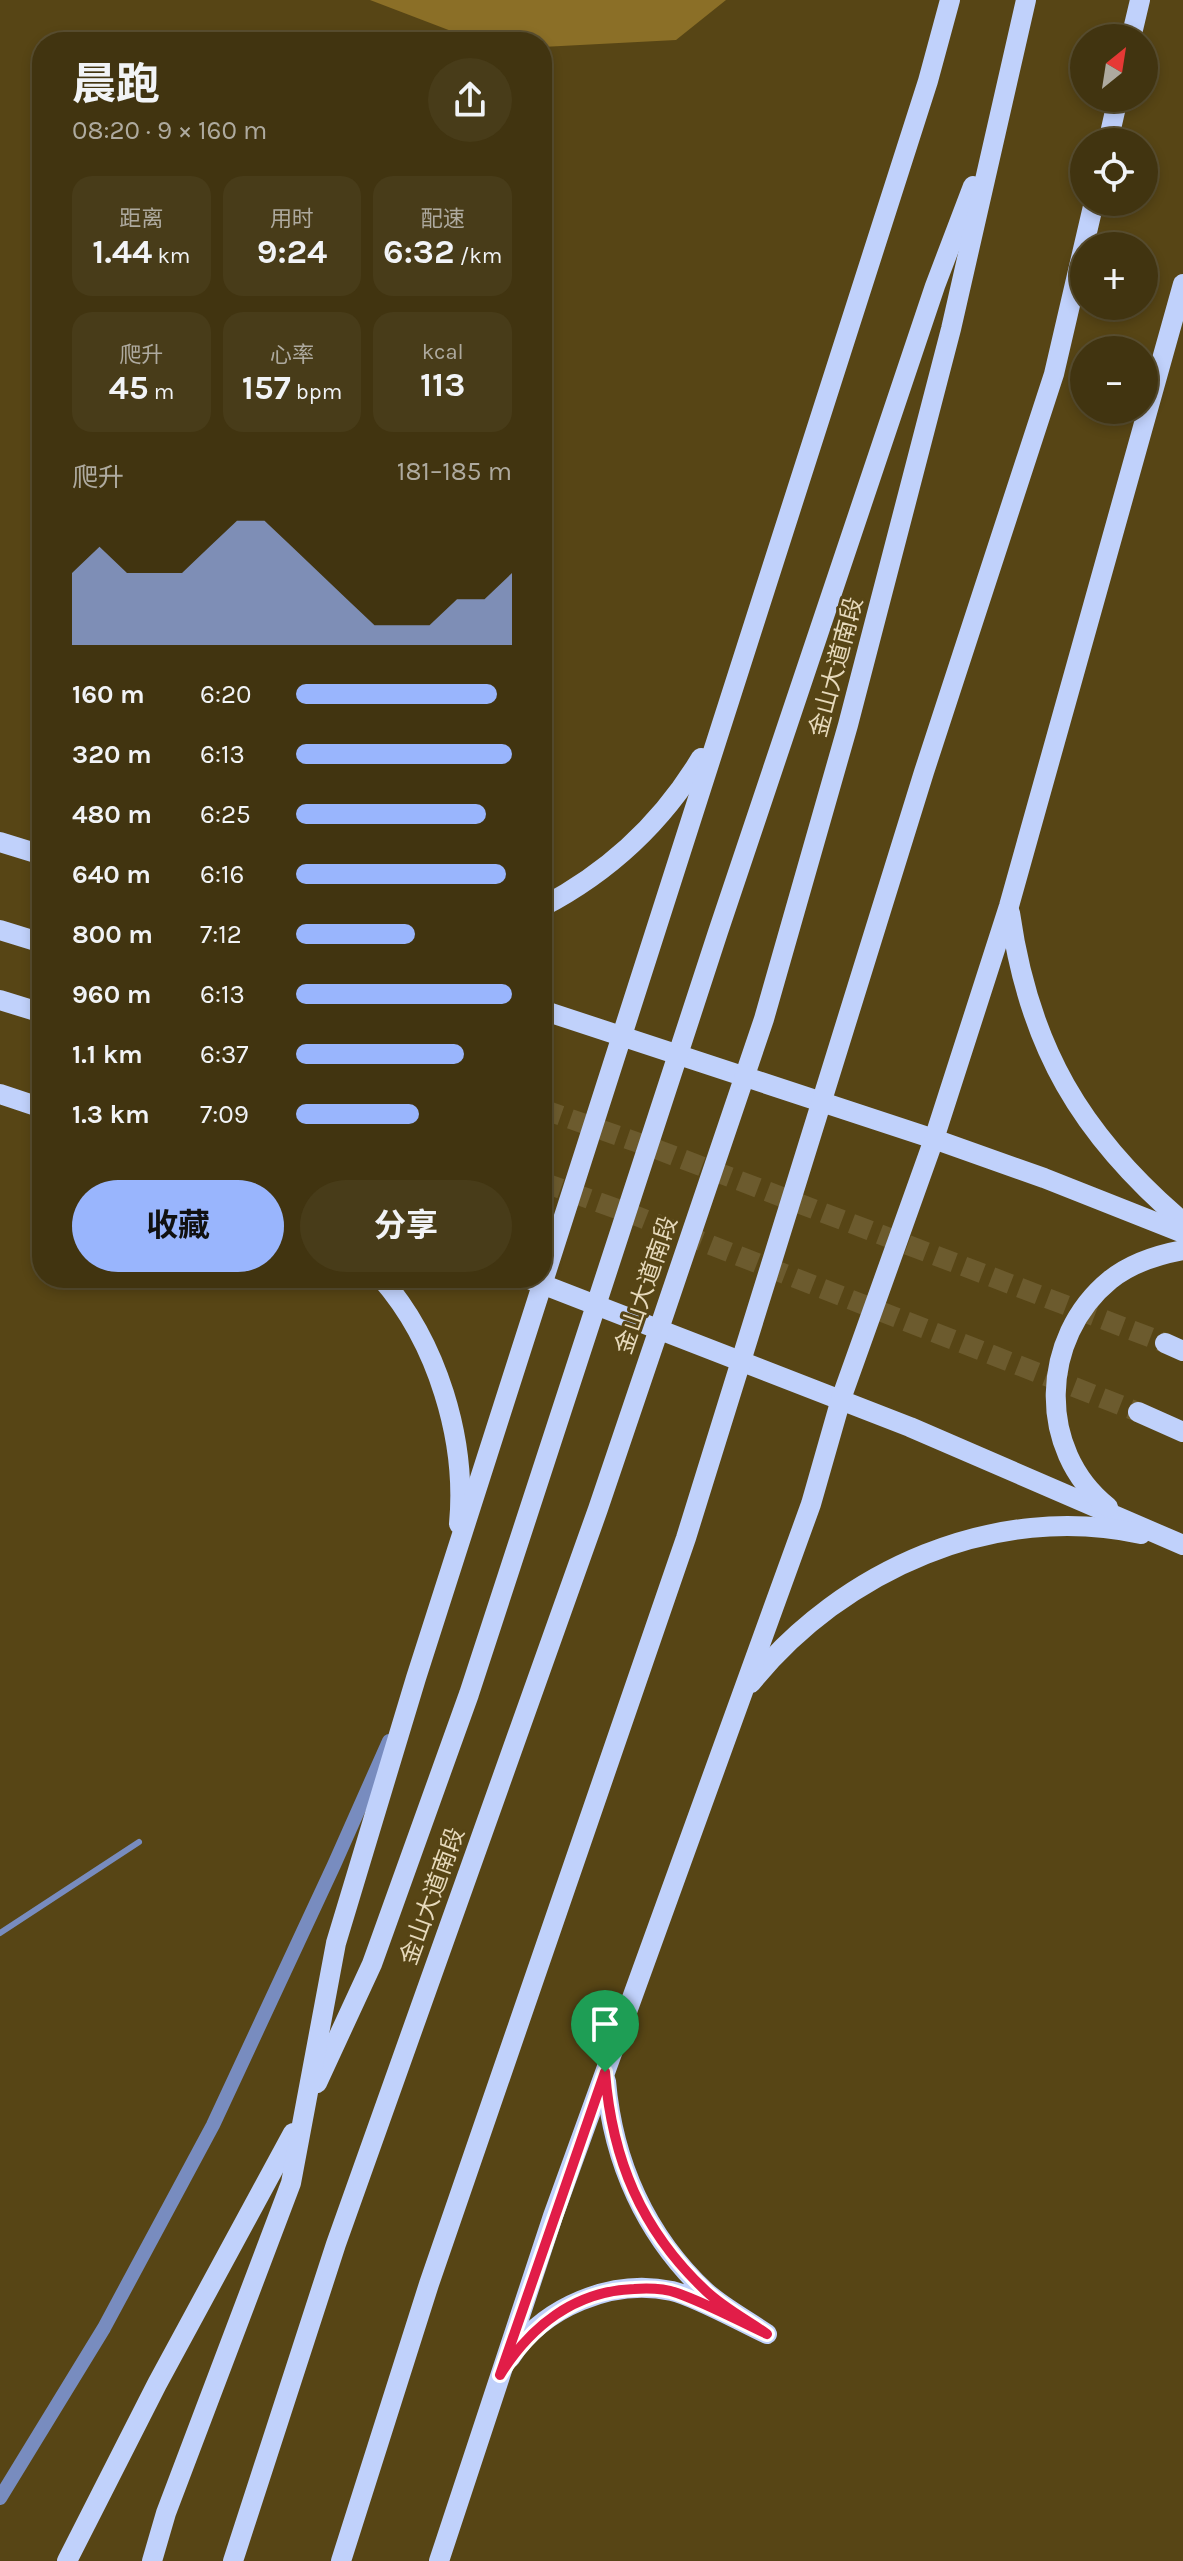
<!DOCTYPE html>
<html lang="zh">
<head>
<meta charset="utf-8">
<style>
  :root { --surface:#413410; --page:#483c19; --text:#f1f3f6; --muted:#aeaa9f; --line:#5a4f30; --accent:#99b5fd }
  body { margin:0; font-family:Karla,"Noto Sans SC",sans-serif; background:var(--page); color:var(--text); height:100vh; display:flex; flex-direction:column; font-size:30px; white-space:nowrap }
  * { box-sizing:border-box; margin:0 }
  p { font-size:26px; color:var(--muted) }
  .icon { flex:none; width:44px; height:44px; fill:none; stroke:currentColor; stroke-width:2; stroke-linecap:round; stroke-linejoin:round }
  .map { position:relative; flex:1; overflow:hidden }
  .panel { position:absolute; left:32px; top:32px; width:520px; height:1256px; display:flex; flex-direction:column; background:var(--surface); border-radius:32px; box-shadow:0 4px 12px #0003,0 0 0 2px var(--line) }
  .panel>* { flex:none }
  .needle { width:52px; rotate:30deg }
  .tools { position:absolute; left:1070px; top:24px; display:grid; gap:16px }
  .tools a { display:grid; place-items:center; width:88px; height:88px; border-radius:50%; background:var(--surface); box-shadow:0 4px 12px #0003,0 0 0 2px var(--line); font-size:40px }
  .pin { position:absolute; display:grid; place-items:center; width:68px; height:68px; color:#fff; margin:-82px -34px; border-radius:50% 50% 50% 0; rotate:-45deg; box-shadow:0 0 8px #0007 }
  .pin .icon { rotate:45deg }
  .round { display:grid; place-items:center; flex:none; width:84px; height:84px; border-radius:42px; background:var(--page) }
  .headline { display:flex; align-items:center; justify-content:space-between; height:136px; padding:0 40px }
  h1 { font-size:44px; font-weight:700; line-height:60px }
  .figures { display:grid; grid-template-columns:repeat(3,1fr); gap:12px; height:136px; padding:8px 40px }
  .figures div { display:grid; align-content:center; border-radius:20px; background:var(--page); text-align:center }
  .figures b { font-size:34px; font-weight:700 }
  .figures small { font-size:22px; font-weight:400 }
  .figures p { font-size:22px }
  .chart { height:224px; padding:16px 40px }
  .chart p { display:flex; justify-content:space-between }
  .chart svg { width:100%; height:144px; margin-top:8px; fill:var(--accent); opacity:.7 }
  .cta { display:flex; gap:16px; margin-top:auto; padding:16px 40px }
  .cta a { flex:1; height:92px; border-radius:48px; background:var(--accent); color:#111; font-size:32px; font-weight:700; line-height:92px; text-align:center }
  .cta a+a { background:var(--page); color:var(--text) }
  ul { padding:0 40px; list-style:none; font-size:26px }
  li { display:grid; grid-template-columns:128px 96px 1fr; align-items:center; height:60px }
  li i { height:20px; border-radius:10px; background:var(--accent) }
  .map>svg:first-child { display:block }
  .forest { fill:#8b6f27 }
  .lines { fill:none; stroke-linecap:round; stroke-linejoin:round }
  .primary-tunnel { stroke:#6c5b2e; stroke-width:20; stroke-dasharray:20 10; stroke-linecap:butt }
  .service { stroke:#788cbf; stroke-width:6 }
  .tertiary { stroke:#788cbf; stroke-width:14 }
  .primary { stroke:#c0d1fb; stroke-width:20 }
  .route-casing { stroke:#fff; stroke-width:16 }
  .route { stroke:#e11d48; stroke-width:10 }
  .labels { text-anchor:middle; stroke-width:6; stroke-linejoin:round; paint-order:stroke }
  .street-label { font-size:24px; fill:#e6d9bb; stroke:#574515 }
</style>
</head>
<body>
<div class="map">
<svg width="1183" height="2561" viewBox="0 0 1183 2561">
  <rect width="100%" height="100%" fill="#574515"/>
  <path class="forest" d="M370,0H726L676,40L542,47V42H480Z"/>
  <g class="lines">
    <g class="primary-tunnel">
      <path d="M542,1109L656,1149L1165,1343"/>
      <path d="M542,1182L634,1215L1138,1412"/>
    </g>
    <path class="service" d="M0,1933L139,1842"/>
    <path class="tertiary" d="M0,2498L104,2328L213,2125L334,1865L389,1741"/>
    <g class="primary">
      <path d="M1131,38L1140,0"/>
      <path d="M1108,142L1118,98"/>
      <path d="M0,842L42,855"/>
      <path d="M542,907C609,872 662,823 701,758"/>
      <path d="M1010,913C1029,1047 1081,1135 1183,1222"/>
      <path d="M0,930L42,943"/>
      <path d="M0,1000L42,1013"/>
      <path d="M542,1010L934,1139L1044,1178L1183,1233"/>
      <path d="M0,1094L42,1108"/>
      <path d="M381,1278C437,1342 467,1439 459,1524"/>
      <path d="M526,1278L910,1427L1183,1545"/>
      <path d="M1165,1343L1183,1351"/>
      <path d="M1138,1412L1183,1432"/>
      <path d="M1108,1507C1036,1450 1040,1337 1110,1280C1131,1263 1156,1255 1183,1250"/>
      <path d="M751,1683C842,1570 995,1502 1141,1534"/>
      <path d="M317,2083L372,1964L469,1694L718,932L935,286L973,186"/>
      <path d="M510,2358C543,2307 612,2278 672,2291C697,2297 741,2322 767,2334C747,2320 724,2308 706,2292C646,2236 613,2162 606,2081"/>
      <path d="M67,2561L157,2384L293,2133"/>
      <path d="M152,2561L166,2513L291,2183L336,1943L416,1678L928,81L950,0"/>
      <path d="M233,2561L336,2244L598,1509L764,1019L848,725L951,329L1026,0"/>
      <path d="M341,2561L429,2284L686,1538L924,772L1054,374L1094,202"/>
      <path d="M439,2561L553,2216L811,1504L841,1399L934,1139L1009,906L1183,284"/>
    </g>
  </g>
  <g class="lines">
    <g class="route-casing">
      <path id="route" d="M605,2072C612,2159 641,2230 706,2291C724,2308 747,2320 767,2334C737,2320 708,2304 677,2293C663,2288 648,2288 634,2289C574,2291 530,2327 500,2375Z"/>
    </g>
    <use href="#route" class="route"/>
  </g>
  <g class="labels">
    <g class="street-label">
      <text transform="translate(836 667) rotate(-75)" y="8">金山大道南段</text>
      <text transform="translate(646 1285) rotate(-71)" y="8">金山大道南段</text>
      <text transform="translate(432 1896) rotate(-70)" y="8">金山大道南段</text>
    </g>
  </g>
</svg>
<div class="tools">
<a><svg class="needle" viewBox="-14 -14 28 28"><path d="M0-13l5 13h-10z" fill="#e53935"/><path d="M0 13l5-13h-10z" fill="#aeaa9f"/></svg></a>
<a><svg class="icon" aria-label="locate" viewBox="0 0 24 24"><circle cx="12" cy="12" r="6"/><path d="M12 2v4M12 18v4M2 12h4M18 12h4"/></svg></a>
<a>+</a>
<a>−</a>
</div>
<div class="pin" style="left:605px;top:2072px;background:#1e9e55"><svg class="icon" aria-label="arrive" viewBox="0 0 24 24"><path d="M6 21V4h12l-3 4 3 4H6"/></svg></div>
<section class="panel">
<div class="headline"><div><h1>晨跑</h1><p>08:20 · 9 × 160 m</p></div><a class="round"><svg class="icon" aria-label="share" viewBox="0 0 24 24"><path d="M12 15V3M7 8l5-5 5 5M5 13v7h14v-7"/></svg></a></div>
<div class="figures">
<div><p>距离</p><b>1.44<small> km</small></b></div>
<div><p>用时</p><b>9:24</b></div>
<div><p>配速</p><b>6:32<small> /km</small></b></div>
</div>
<div class="figures">
<div><p>爬升</p><b>45<small> m</small></b></div>
<div><p>心率</p><b>157<small> bpm</small></b></div>
<div><p>kcal</p><b>113</b></div>
</div>
<div class="chart"><p><span>爬升</span>181–185 m</p>
<svg viewBox="0 0 160 44" preserveAspectRatio="none"><path d="M0 44V22L10 14L20 22L30 22L40 22L50 14L60 6L70 6L80 14L90 22L100 30L110 38L120 38L130 38L140 30L150 30L160 22V44z"/></svg>
</div>
<ul>
<li><b>160 m</b>6:20<i style="width:93%"></i></li>
<li><b>320 m</b>6:13<i style="width:100%"></i></li>
<li><b>480 m</b>6:25<i style="width:88%"></i></li>
<li><b>640 m</b>6:16<i style="width:97%"></i></li>
<li><b>800 m</b>7:12<i style="width:55%"></i></li>
<li><b>960 m</b>6:13<i style="width:100%"></i></li>
<li><b>1.1 km</b>6:37<i style="width:78%"></i></li>
<li><b>1.3 km</b>7:09<i style="width:57%"></i></li>
</ul>
<div class="cta"><a>收藏</a><a>分享</a></div>
</section>
</div>
</body>
</html>
